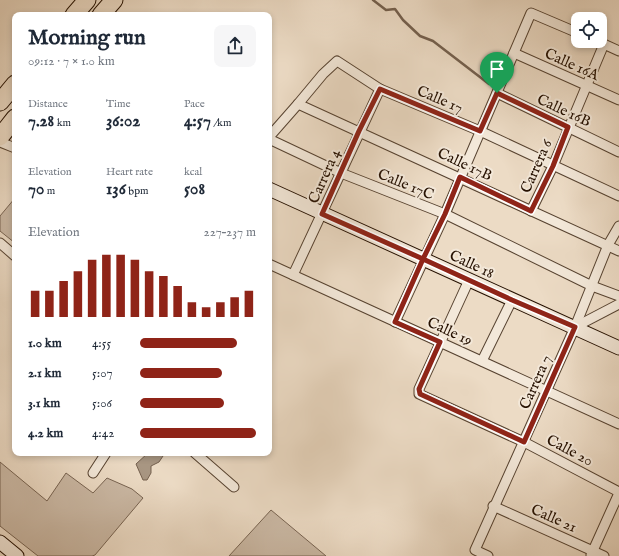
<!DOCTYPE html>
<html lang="en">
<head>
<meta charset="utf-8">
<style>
  :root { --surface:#fff; --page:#f6f6f7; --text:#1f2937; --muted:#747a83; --accent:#8f2418 }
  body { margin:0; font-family:"IM FELL English",serif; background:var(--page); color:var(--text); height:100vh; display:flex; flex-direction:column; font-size:15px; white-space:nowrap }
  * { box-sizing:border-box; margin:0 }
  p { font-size:13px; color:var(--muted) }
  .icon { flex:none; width:22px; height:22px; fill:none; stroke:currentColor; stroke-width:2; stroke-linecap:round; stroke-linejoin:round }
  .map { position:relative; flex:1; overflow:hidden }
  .drawer { position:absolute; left:12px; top:12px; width:260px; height:444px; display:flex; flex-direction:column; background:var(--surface); border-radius:8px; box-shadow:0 2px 6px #0003 }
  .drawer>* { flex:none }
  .fabs { position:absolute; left:571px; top:12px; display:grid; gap:8px }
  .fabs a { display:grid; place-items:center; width:36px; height:36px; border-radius:8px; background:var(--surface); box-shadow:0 2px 6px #0003; font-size:20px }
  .pin { position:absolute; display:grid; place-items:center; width:34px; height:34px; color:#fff; margin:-41px -17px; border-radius:50% 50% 50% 0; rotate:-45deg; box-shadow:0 0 4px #0007 }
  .pin .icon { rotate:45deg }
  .round { display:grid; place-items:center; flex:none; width:42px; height:42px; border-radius:8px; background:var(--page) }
  .overview { display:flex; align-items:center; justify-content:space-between; height:68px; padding:0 16px }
  h1 { font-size:22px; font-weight:700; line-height:30px }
  .stats { display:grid; grid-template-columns:repeat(3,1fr); gap:6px; height:68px; padding:4px 16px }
  .stats div { display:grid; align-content:center }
  .stats b { font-size:17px; font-weight:700 }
  .stats small { font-size:11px; font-weight:400 }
  .stats p { font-size:11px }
  .chart { height:112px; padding:8px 16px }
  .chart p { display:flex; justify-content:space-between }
  .chart svg { width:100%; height:72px; margin-top:4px; stroke:var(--accent); stroke-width:6 }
  ul { padding:0 16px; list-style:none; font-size:13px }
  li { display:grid; grid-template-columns:64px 48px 1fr; align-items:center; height:30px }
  li i { height:10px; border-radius:5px; background:var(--accent) }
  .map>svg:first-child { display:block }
  .green { fill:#cab8a4; stroke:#786452 }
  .water { fill:#a89682; stroke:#74604e }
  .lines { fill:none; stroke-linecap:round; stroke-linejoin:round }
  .stream { stroke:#74604e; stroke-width:2.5 }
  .street-casing { stroke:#574331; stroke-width:11 }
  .secondary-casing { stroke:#251000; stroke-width:15 }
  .highway-casing { stroke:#251000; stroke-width:19 }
  .street { stroke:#f3e8d9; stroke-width:9 }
  .secondary { stroke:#f3e8d9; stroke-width:13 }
  .highway { stroke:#ecdbc5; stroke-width:17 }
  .route-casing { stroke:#fff; stroke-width:8 }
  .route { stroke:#8f2418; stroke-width:5 }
  .labels { text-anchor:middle; stroke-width:4; stroke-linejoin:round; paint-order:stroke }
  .street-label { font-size:15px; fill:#251000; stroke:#f3e8d9 }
</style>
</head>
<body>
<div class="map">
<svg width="619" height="556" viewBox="0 0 619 556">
  <rect width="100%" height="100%" fill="#ecdbc5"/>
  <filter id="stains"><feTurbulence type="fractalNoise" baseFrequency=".005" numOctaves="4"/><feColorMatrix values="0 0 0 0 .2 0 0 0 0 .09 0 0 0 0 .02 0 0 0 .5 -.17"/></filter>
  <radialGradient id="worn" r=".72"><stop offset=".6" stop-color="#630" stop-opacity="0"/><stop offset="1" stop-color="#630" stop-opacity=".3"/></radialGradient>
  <g class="green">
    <path d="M15,198V243L0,231V216Z"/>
    <path d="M0,462L47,501L66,473L93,493L107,478L132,489L143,498L95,555L92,556H38L0,526Z"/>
    <path d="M271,510L326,556H229Z"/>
  </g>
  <path class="water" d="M148,453H161L163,456L159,462L151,466V473L147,480H143L136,464Z"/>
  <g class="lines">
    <path class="stream" d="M373,0L386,10L395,9L403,20L420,36L433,41L489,84"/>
    <g class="street-casing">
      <g id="street">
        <path d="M597,41L619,51"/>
        <path d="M514,53L619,100"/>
        <path d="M497,93L619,152"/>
        <path d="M298,104L619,251"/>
        <path d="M269,137L298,104L323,74L337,61L380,89L480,131L619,196"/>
        <path d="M269,139L341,173L445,214L592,286L619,296"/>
        <path d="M0,142L15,148"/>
        <path d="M531,211L553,166L604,44"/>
        <path d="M0,243L15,256"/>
        <path d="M269,264L619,424"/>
        <path d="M293,275L380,89"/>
        <path d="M469,280L419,389V394L524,442L619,492"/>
        <path d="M395,322L445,214L531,13L578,33"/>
        <path d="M575,327L619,304"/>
        <path d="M482,361L512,300"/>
        <path d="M195,453L234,487"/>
        <path d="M93,473L106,453"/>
        <path d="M493,506L604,556"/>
        <path d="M591,555L619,493"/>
        <path d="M488,556L475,550L575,327L608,245L619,226"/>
      </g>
    </g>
    <g class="secondary-casing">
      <g id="secondary">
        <path d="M269,189L619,348"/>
        <path d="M0,542L17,556"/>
      </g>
    </g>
    <g class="highway-casing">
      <g id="highway">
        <path d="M74,15L87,0"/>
        <path d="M101,15L114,0"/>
        <path d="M0,102L15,84"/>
        <path d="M0,137L15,118"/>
      </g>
    </g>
    <use href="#street" class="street"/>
    <use href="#secondary" class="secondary"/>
    <use href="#highway" class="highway"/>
  </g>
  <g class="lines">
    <g class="route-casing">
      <path id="route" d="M497,93L480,131L380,89L359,131L322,214L423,259L395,322L440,342L419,389L420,394L524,442L575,327L512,300L423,259L445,214L460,177L531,211L553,166L568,127L497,93"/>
    </g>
    <use href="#route" class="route"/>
  </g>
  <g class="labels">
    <g class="street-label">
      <text transform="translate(572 64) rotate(24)" y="5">Calle 16A</text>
      <text transform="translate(440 99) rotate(23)" y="5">Calle 17</text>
      <text transform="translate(564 110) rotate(25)" y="5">Calle 16B</text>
      <text transform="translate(465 164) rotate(25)" y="5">Calle 17B</text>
      <text transform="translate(536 166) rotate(-66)" y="5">Carrera 6</text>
      <text transform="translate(324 176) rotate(-66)" y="5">Carrera 4</text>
      <text transform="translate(406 184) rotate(22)" y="5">Calle 17C</text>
      <text transform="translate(472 264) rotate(25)" y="5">Calle 18</text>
      <text transform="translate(450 331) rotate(25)" y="5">Calle 19</text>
      <text transform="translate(535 382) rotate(-66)" y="5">Carrera 7</text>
      <text transform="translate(570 450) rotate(28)" y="5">Calle 20</text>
      <text transform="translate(554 518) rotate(24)" y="5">Calle 21</text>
    </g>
  </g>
  <rect width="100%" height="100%" filter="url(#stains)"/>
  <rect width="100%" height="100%" fill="url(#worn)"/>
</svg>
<div class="fabs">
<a><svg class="icon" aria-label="locate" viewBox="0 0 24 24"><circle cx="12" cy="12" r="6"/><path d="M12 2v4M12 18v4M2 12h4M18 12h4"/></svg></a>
</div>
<div class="pin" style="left:497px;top:93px;background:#1e9e55"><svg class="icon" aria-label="arrive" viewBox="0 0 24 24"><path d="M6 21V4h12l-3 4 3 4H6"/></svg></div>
<section class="drawer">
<div class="overview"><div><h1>Morning run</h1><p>09:12 · 7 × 1.0 km</p></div><a class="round"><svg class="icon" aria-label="share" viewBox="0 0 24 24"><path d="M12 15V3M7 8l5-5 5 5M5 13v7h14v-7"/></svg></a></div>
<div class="stats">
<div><p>Distance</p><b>7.28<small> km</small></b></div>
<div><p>Time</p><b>36:02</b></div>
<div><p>Pace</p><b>4:57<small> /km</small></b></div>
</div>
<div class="stats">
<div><p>Elevation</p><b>70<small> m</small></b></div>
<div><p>Heart rate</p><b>136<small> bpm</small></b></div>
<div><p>kcal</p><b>508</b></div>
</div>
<div class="chart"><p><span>Elevation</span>227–237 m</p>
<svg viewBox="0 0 160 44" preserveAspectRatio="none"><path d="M5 44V28M15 44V28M25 44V22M35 44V16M45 44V9M55 44V6M65 44V6M75 44V9M85 44V16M95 44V19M105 44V25M115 44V35M125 44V38M135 44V35M145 44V32M155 44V28"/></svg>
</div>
<ul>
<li><b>1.0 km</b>4:55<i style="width:84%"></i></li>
<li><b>2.1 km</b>5:07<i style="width:71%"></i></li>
<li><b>3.1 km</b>5:06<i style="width:72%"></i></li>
<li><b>4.2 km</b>4:42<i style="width:100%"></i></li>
</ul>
</section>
</div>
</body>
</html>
